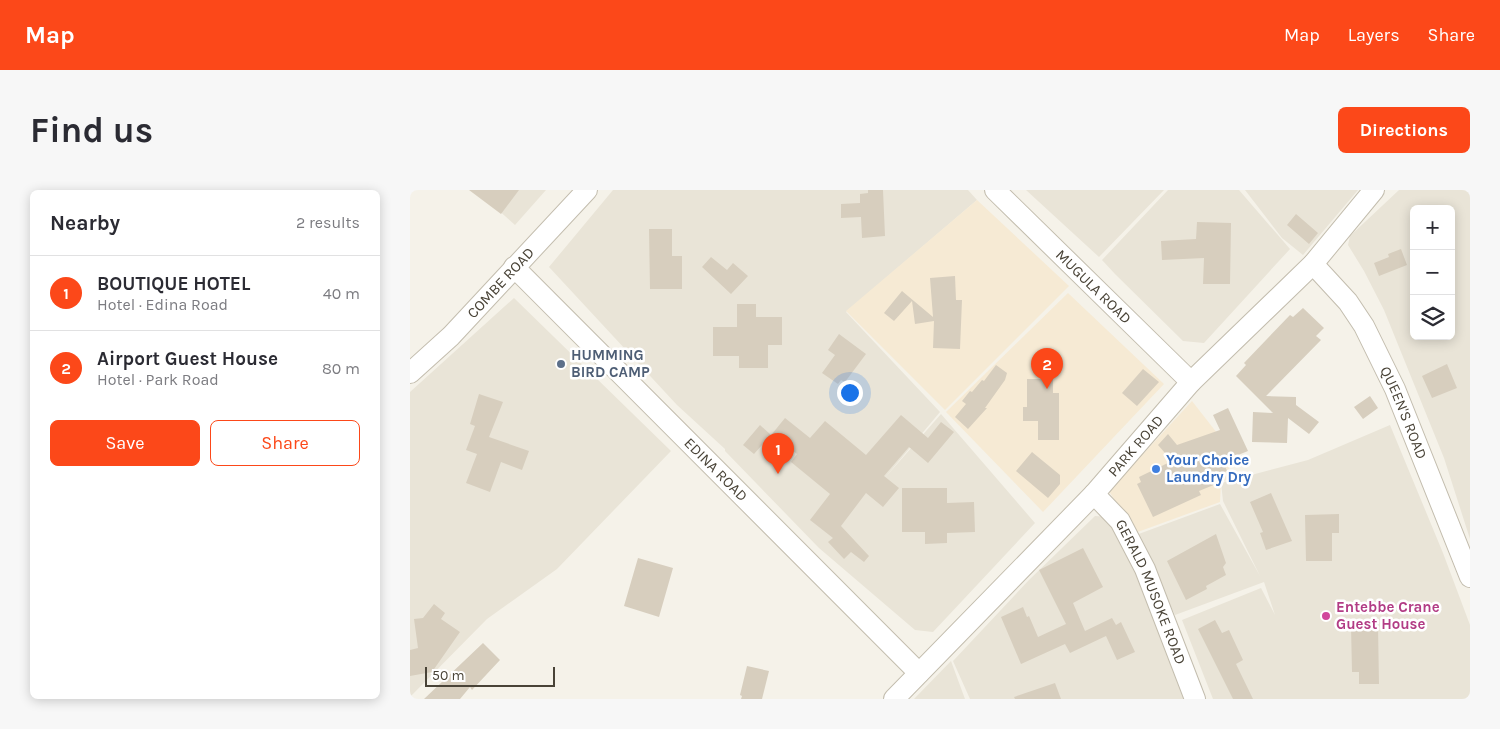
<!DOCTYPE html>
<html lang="en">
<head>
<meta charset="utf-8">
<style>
	body { margin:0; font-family:Karla,sans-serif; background:#f7f7f7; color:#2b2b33 }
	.controls { position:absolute; right:15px; top:15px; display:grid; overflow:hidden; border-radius:8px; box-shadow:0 2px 12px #0003 }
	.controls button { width:45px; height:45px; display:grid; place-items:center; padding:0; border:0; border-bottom:1px solid #e1e1e2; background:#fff; color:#2b2b33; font:25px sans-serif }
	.scale { position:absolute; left:15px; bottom:12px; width:130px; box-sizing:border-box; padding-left:5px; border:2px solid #494337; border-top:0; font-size:14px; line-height:18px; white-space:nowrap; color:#494337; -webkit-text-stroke:4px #fff; paint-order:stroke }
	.you { position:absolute; left:439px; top:202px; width:18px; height:18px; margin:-12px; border:4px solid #fff; border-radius:50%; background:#1a73e8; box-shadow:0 0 0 8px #1a73e833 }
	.badge { display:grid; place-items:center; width:32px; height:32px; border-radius:50%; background:#fc4819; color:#fff; font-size:16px; font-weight:700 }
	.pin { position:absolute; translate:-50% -41px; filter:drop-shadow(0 1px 2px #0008) }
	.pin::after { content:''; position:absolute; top:26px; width:18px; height:15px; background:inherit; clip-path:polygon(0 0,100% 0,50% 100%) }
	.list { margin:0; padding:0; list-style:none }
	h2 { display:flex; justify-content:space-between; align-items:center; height:65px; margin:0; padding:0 20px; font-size:21px }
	h2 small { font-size:16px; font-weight:400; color:#7c7c81 }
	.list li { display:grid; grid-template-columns:32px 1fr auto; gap:15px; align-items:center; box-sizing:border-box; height:75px; padding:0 20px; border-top:1px solid #e1e1e2 }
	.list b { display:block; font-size:19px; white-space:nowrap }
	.list p { margin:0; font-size:16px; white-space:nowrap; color:#7c7c81 }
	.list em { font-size:16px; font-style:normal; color:#7c7c81 }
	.actions { display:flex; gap:10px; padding:15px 20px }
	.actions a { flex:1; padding:11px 0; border:1px solid #fc4819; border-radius:8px; text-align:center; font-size:18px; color:#fc4819 }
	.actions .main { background:#fc4819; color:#fff }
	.icon { flex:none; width:28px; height:28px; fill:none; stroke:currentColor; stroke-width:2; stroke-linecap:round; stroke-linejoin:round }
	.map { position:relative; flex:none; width:1060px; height:509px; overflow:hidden; border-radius:8px }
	header { display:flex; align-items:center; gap:30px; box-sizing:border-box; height:70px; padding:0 25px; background:#fc4819; color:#fff }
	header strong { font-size:24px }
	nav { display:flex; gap:28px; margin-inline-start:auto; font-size:18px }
	.intro { display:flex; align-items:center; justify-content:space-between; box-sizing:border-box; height:120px; padding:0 30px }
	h1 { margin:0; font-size:35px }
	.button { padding:12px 22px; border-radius:8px; background:#fc4819; color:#fff; font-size:18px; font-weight:700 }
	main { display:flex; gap:30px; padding:0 30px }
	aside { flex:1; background:#fff; border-radius:8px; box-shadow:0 2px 12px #0003 }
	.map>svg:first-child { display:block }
	.residential { fill:#e9e4d7; fill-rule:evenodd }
	.commercial { fill:#f6ead4 }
	.building { fill:#d7cebe }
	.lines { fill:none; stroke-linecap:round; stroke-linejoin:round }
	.street-casing { stroke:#c3bdae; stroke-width:22 }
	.street { stroke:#fff; stroke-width:20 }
	.service-dot { fill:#5c6f8a; stroke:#fff; stroke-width:2 }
	.shop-dot { fill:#3f7fe0; stroke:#fff; stroke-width:2 }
	.hotel-dot { fill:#d1479c; stroke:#fff; stroke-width:2 }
	.labels { text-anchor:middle; stroke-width:5; stroke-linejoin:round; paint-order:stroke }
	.street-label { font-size:15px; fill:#494337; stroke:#fff }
	.service-label { font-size:15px; font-weight:bold; fill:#4e5e75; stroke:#fff; text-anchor:start }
	.shop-label { font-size:15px; font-weight:bold; fill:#366cbe; stroke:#fff; text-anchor:start }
	.hotel-label { font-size:15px; font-weight:bold; fill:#b23c85; stroke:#fff; text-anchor:start }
</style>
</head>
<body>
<header>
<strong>Map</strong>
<nav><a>Map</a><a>Layers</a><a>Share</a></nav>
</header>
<div class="intro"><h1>Find us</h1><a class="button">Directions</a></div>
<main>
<aside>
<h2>Nearby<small>2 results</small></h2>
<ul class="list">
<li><span class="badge">1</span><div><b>BOUTIQUE HOTEL</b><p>Hotel · Edina Road</p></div><em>40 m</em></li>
<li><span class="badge">2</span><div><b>Airport Guest House</b><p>Hotel · Park Road</p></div><em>80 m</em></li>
</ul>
<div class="actions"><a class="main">Save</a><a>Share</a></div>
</aside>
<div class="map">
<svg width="1060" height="509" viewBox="0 0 1060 509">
	<rect width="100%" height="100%" fill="#f5f2e9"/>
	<path class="residential" d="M66,0h70l-31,35z
		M203,0h355l9,10 -131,112 94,100 -57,68 58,-66 94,109 -102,109 -18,-2 -96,-82 -94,-97v-2l-48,-44 -128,-138z
		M616,0h138l-65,67z
		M758,0h71l51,59 -86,94 -21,-2 -68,-67 -13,-14z
		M835,0h113l-55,65 -21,-17z
		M989,0h71v349l-26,-81 -43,-106 -17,-42 -20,-39 -16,-26 2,-9zM1004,19h37v127h-37z
		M104,108l157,153 -114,118 -70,50 -77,78v-305z
		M980,235l53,128 27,72v74h-257l-31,-79 79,-32 14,27 -11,-33 -89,33 -39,-80 84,-31 40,72 -37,-75 -2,-18 87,-23z
		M685,326l14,1 25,48 50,134h-214l-17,-38 76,-81z
		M541,471l14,38h-51z"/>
	<path class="commercial" d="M567,10l92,86 -124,124 -99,-99z
		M658,103l96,91 -121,128 -97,-100z
		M782,211l25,32 15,44 -11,5 -1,20 -85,31 -26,-42z"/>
	<path class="building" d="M59,0h50l-18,24z
		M458,0h15l2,46 -23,2 -1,-21 -20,1v-14l19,-1v-9l8,-1z
		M886,24l22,19 -9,11 -22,-19z
		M787,32l34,1 -1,61h-27l1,-26 -42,2 -1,-19 35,-2z
		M239,39h23v27h10v33h-32z
		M991,59l6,16 -28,11 -5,-13 15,-6 -1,-3z
		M301,67l16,13 6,-7 15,13 -17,18 -29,-27z
		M545,86l1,24h6l-2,49 -27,-1 1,-27 -19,3 -3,-23 -18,20 -10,-8 18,-22 31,26 -3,-39z
		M327,114h19v13h26v28h-14v23h-29v-12h-26v-29h24z
		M893,118l21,20 -8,8 5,4 -55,56 30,1v8l23,17 -10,12 -21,-16 -1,25 -35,-1 1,-30 20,1 -37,-37 10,-11 -2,-2 46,-48 3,2z
		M429,144l27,20 -21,28 -4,-2 -3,4 -16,-11 13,-18 -7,-5z
		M1037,174l10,24 -25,10 -10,-22z
		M586,175l11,8 -2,7 -20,28h2l-19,21 -13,-12 11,-13 -4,-3 8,-10 2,1 10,-12 2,1z
		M733,179l16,13 -22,24 -15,-13z
		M617,189h26v14h6v47h-21v-19h-15v-14h4z
		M69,204l24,8 -14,35 40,14 -7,19 -21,-8 -11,30 -24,-9 11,-29 -11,-4 9,-24 -5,-2z
		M960,206l8,12 -15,11 -9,-12z
		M818,218l20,43 -25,10 4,10 -14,5 3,8 -17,7 2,4 -48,22 -16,-33 4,-2 -2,-5 33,-16 -14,-16 10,-11 9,11 43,-15 -7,-15z
		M491,225l27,23 13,-16 13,10 -26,31 -19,-16 -25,29 15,12 -16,19 -17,-14 -25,33 28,30 -5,6 -13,-10 -7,7 -16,-17 5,-4 -23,-18 20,-26 -39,-32 6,-8 -25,-20 13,-16 25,20 15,-17 41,34z
		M350,235l11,10 -17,19 -11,-9z
		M622,262l28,23v9l-12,14 -32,-27z
		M492,298h45v15l27,-1 1,30 -28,1v10l-22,1v-12h-23z
		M861,303l21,48 -26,9 -6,-17 3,-1 -13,-30z
		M929,324v19h-7v28h-26l-1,-46z
		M806,344l10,29 -3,4 3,8 -20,11 1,3 -21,11 -19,-39z
		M673,358l20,39 -30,16 12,28 27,-13 4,7 5,-3 14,30 -18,8 -11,-24 -36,17 -5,-9 -44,20 -20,-47 22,-10 4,10 2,-1 9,21 28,-13 -27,-54z
		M228,368l35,10 -14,49 -35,-11z
		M24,414l11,9 -4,6 19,13 -28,40 -22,4v-26l8,-2 -4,-29 9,-1z
		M805,430l7,13 7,-3 14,30 -7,4 17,35h-20l-35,-70z
		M941,436h27l1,58h-20v-12h-7z
		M73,453l17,17 -28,30 -2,-3 -10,12h-36z
		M337,476l22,5 -7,28h-21l1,-3 -2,-1z
		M645,493l6,16h-46l-1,-2z"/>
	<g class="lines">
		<defs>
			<g id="street">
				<path id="s1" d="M585,0l196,192"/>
				<path id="s2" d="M903,74l35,38 16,24 31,63 75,188"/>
				<path id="s3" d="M104,77l405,406"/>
				<path id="s4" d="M0,183l41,-37 136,-146"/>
				<path id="s5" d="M684,304l26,27 25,48 50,130"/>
				<path id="s6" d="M484,509l200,-205 97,-112 122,-118 61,-74"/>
			</g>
		</defs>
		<use href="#street" class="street-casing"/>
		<use href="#street" class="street"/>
	</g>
	<circle class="service-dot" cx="151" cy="174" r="5"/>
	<circle class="shop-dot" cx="746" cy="279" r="5"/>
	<circle class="hotel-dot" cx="916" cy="426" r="5"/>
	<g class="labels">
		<g class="street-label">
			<text dy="5" stroke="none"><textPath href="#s4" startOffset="128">COMBE ROAD</textPath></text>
			<text dy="5" stroke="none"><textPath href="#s1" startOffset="138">MUGULA ROAD</textPath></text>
			<text dy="5" stroke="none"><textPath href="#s2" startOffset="176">QUEEN'S ROAD</textPath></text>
			<text dy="5" stroke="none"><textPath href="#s6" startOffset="350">PARK ROAD</textPath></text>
			<text dy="5" stroke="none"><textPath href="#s3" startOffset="286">EDINA ROAD</textPath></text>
			<text dy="5" stroke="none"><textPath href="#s5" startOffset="115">GERALD MUSOKE ROAD</textPath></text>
		</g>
		<g class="service-label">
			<text x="161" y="170">HUMMING<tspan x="161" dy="17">BIRD CAMP</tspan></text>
		</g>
		<g class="shop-label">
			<text x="756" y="275">Your Choice<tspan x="756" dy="17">Laundry Dry</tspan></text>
		</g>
		<g class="hotel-label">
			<text x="926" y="422">Entebbe Crane<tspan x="926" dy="17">Guest House</tspan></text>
		</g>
	</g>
</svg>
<div class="controls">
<button>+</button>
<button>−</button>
<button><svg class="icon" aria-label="layers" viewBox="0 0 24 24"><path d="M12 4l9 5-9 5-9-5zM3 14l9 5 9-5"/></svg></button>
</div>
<div class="scale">50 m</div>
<div class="you"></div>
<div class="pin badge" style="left:368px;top:284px">1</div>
<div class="pin badge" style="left:637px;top:199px">2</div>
</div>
</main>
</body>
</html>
